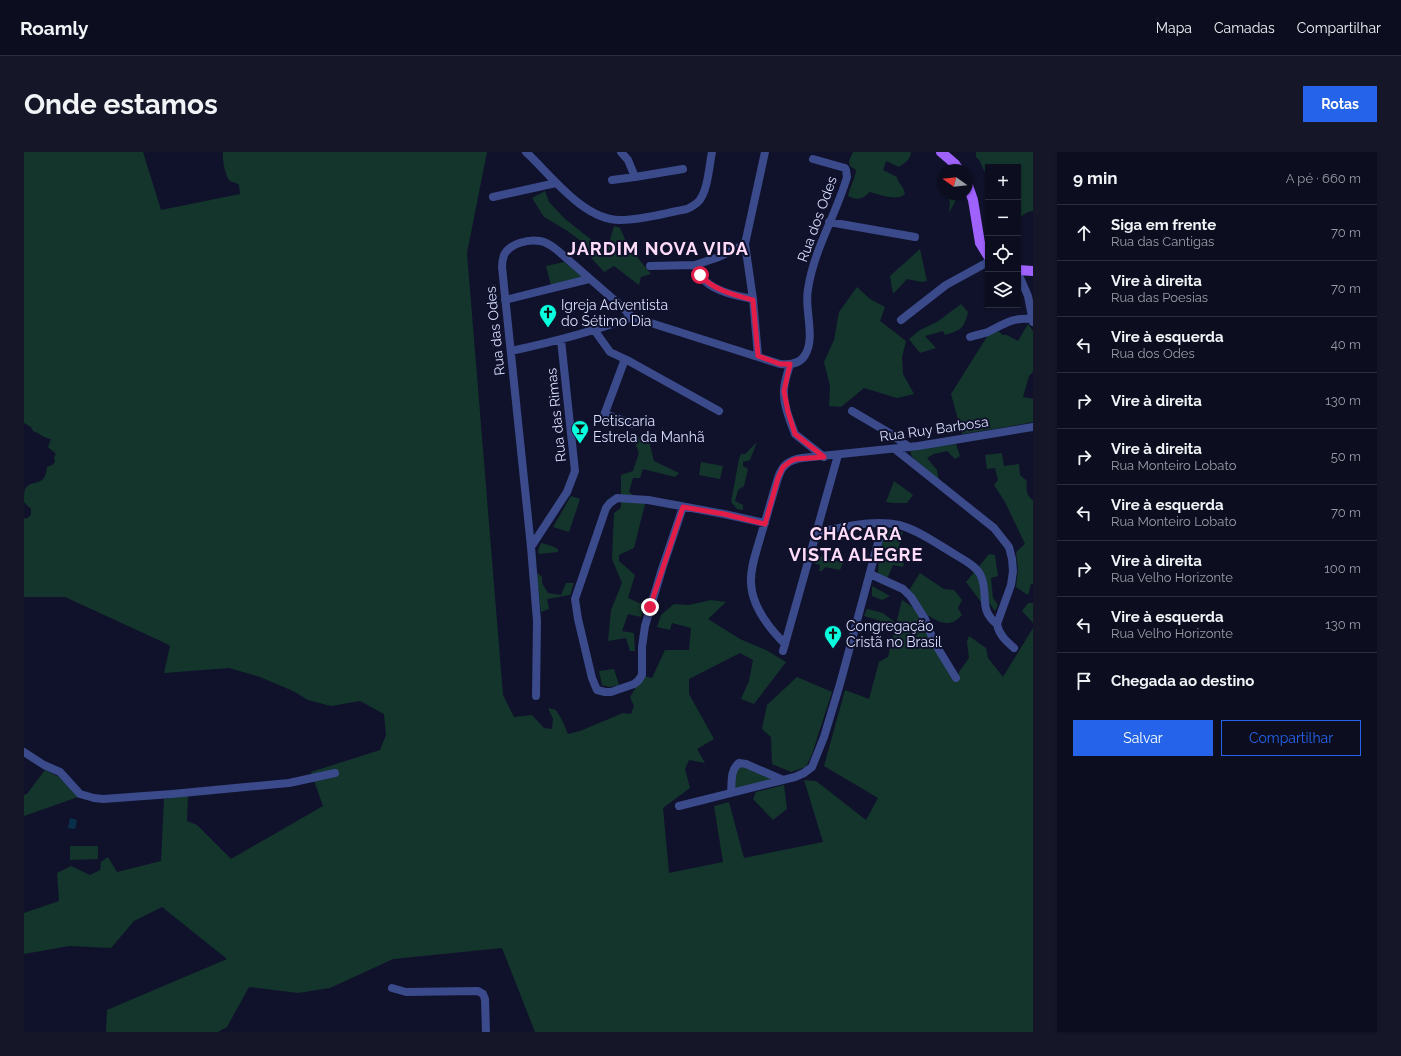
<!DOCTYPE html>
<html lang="pt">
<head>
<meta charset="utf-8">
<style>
	body { margin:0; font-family:Raleway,sans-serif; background:#151729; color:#f1f3f6 }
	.controls { position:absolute; right:12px; top:12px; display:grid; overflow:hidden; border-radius:0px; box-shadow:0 1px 3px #0004 }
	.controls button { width:36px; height:36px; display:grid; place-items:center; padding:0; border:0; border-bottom:1px solid #2c2e3e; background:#0c0e20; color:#f1f3f6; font:20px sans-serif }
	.compass { position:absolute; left:913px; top:12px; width:36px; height:36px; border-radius:50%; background:#0c0e20; box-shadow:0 1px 3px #0004; rotate:285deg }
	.stop { position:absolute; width:12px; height:12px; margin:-9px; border:3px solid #e11d48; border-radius:50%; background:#fff }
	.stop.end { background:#e11d48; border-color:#fff; box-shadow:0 1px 4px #0008 }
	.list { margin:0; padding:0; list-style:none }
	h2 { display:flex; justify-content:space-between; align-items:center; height:52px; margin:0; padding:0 16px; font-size:17px }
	h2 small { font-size:13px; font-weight:400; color:#9a9ca5 }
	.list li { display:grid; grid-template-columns:26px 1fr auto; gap:12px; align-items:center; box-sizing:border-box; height:56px; padding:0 16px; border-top:1px solid #2c2e3e }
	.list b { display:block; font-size:15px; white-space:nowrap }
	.list p { margin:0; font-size:13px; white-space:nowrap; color:#9a9ca5 }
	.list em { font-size:13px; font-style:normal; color:#9a9ca5 }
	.actions { display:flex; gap:8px; padding:12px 16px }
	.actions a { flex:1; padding:9px 0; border:1px solid #2563eb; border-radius:0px; text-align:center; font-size:14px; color:#2563eb }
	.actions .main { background:#2563eb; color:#fff }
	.icon { flex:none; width:22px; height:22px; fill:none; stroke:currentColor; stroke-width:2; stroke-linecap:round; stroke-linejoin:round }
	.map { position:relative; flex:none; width:1009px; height:880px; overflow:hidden; border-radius:0px }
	header { display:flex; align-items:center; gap:24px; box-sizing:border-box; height:56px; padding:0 20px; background:#0c0e20; border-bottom:1px solid #2c2e3e }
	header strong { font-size:19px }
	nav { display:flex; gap:22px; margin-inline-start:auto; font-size:14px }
	.intro { display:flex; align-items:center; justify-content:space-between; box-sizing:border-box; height:96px; padding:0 24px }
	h1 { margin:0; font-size:28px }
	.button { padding:10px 18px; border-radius:0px; background:#2563eb; color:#fff; font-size:14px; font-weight:700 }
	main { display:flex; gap:24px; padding:0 24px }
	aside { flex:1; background:#0c0e20; border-radius:0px; box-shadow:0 1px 3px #0004 }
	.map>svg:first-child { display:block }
	.green { fill:#13352c }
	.water { fill:#09304b }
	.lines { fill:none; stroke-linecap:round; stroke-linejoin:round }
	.minor { stroke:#3a4a8b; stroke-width:8 }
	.major { stroke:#9f61ff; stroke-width:10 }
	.route { stroke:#e11d48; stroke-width:5 }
	.labels { text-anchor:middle; stroke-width:4; stroke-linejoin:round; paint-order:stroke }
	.street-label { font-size:14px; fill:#dadeff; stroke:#10122b }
	.poi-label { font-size:14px; fill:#dadeff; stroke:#10122b; text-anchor:start }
	.district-label { font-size:18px; font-weight:bold; letter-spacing:1px; fill:#ffdcfa; stroke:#10122b }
</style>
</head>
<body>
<header>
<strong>Roamly</strong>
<nav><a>Mapa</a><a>Camadas</a><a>Compartilhar</a></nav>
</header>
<div class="intro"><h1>Onde estamos</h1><a class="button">Rotas</a></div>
<main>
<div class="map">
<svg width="1009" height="880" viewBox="0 0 1009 880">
	<rect width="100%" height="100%" fill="#10122b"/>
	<path class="green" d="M0,0h119l18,58 79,-16 -1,-9c-3,-3 -5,-2 -9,-4 -5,-4 -8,-24 -7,-29h264l-20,101 36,442 11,22 18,-2 12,13 8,1 1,-10 -5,-11 8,2 6,10 6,14 12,-3 43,-18 8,1 3,-8 -4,-9 13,-21 9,2 13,-28h24l2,-22 -19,-5 -2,7 -13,-3 4,-12 13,-11 15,1 22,-5 15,2 -18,17 32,20 26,11 20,12 -32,42 -13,-5 8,-18 4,-21 -13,-7 -51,26v15l25,45 -17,10 8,14 -16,-3 -4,9 5,19 -27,20 6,65 54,-11 -9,-56 15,-4 15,56 79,-16 -19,-62 12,1 50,39 12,-22 -54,-32 21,-76 24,9 10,-37 9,-5 14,-57c23,14 20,24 32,45 7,13 16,25 24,37l1,-10 10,-14 -2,-16 2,-6 17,12 2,10 15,19 30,-49v404h-498l-33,-84 -109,11 -63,29 -32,5 -49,-6 -22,40 -9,5h-112l1,-22 120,-51 -65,-52 -28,14 -23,27 -42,-2 -45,8v-41l35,-12 -2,-28 14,-7 19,9 10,-5 1,-8 7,-5 9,15 44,-11 3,-62 24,-3 -1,25 10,4 34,34 92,-53 -12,-34 69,-22 6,-15 -2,-21 -24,-13 -29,5 -23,-6 -15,-9 -33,-14 -31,-9 -65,5 6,-27 -5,-3 -100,-46h-41v-79l2,1 5,-4v-6l-7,-7c0,-4 0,-10 1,-13 7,-11 20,0 22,-22l5,-2 3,-3 -1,-5 2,-3 -8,-7 3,-8c-8,-1 -11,-6 -18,-8l-2,-4 -7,-4z
		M829,0h58c-1,8 -5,10 -12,15l-13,-6 -3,9 14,7c1,7 7,9 8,17 -10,8 -25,0 -36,-2 -5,8 -13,8 -21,4 2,-10 7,-16 8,-26l-6,-4 -1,-5z
		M952,0h57v59c-8,1 -15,6 -15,14v-58h-30v6l-4,-2 -4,-10 -4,-4z
		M521,39l4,11 15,16 30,24 11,2 5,-4 4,-14 6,2 8,18 23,28 -10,3 -2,8 -25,-19 -10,6 -17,-19 -6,-12 -15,-11 -22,-13 -12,-19z
		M923,42h12l-10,19 1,-10z
		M896,97l7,32 -6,1 -14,-3 -14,15 -3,-18z
		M540,110l19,15 -32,8 -5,-19z
		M833,135l13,12 15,8 -5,14 26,20 -4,16 1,17 11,20 -17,4 -33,-10 -23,19 -12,-1 1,-20 -6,-24 10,-22 5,-28z
		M937,152l7,8c-4,17 -7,18 -23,23l-2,-4 -18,5 11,12 -16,5 -11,-14 11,-9 17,-8z
		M1004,172l5,7v41l-4,4 -6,21 10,2v23l-26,5 -45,7 -11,-40 37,-59 8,-5 7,5h4l11,6z
		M624,285l6,24 25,12 -4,4 -32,-8 -3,9h-7l-4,14 16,12 -11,44 -15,7v6l16,14 -7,23 16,7 -3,12 -13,-3 -6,17 12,2 1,18h-5l-4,-13 -18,3 3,-31 11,-27 -10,-24 2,-46 7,-5v-33l12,-4 6,-18 -6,-15z
		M733,290l-7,18 -7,2v4l5,3 -4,17 -6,4 -3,11 8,4v5l-6,-1 -6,-7 8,-43 2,-5h4z
		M932,292l4,12 -5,3 -8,-8 -13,3 -7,4 10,12 2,11 -27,-24 -2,-7z
		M978,301l2,13 15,-2 1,11 7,6c-1,7 -1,15 6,19v84h-2l-3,11 -12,-8 2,-18 -2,-17 9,-8 -20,-42 -11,-17 4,-5 -3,-12 -8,1 -2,-14z
		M677,310l22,4 -3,13 -21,-4z
		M870,329l19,14 -6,8h-13l-8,-1z
		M547,344l9,3 -11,33 -16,-5z
		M866,377l13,3 -6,21 7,9 -1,5 -10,-2 -6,14 -9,-4c1,-15 1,-35 12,-46z
		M517,391l11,3 6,3v3l-19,2 -1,-3z
		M965,402l6,1 3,21 -7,2 2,20 5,7 -3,6 -5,-7 -9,-2 -15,-20z
		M795,404l24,7 -3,7 -15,-3 -3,4h-3l1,-6 -7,-2z
		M512,420l6,5v6l6,10 13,2 5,-12h8l-4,12 -23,4 2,10 -8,3z
		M896,421l24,16 10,1 8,10 -4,8 4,7c-2,2 -6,6 -9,7 -17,6 -36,-17 -47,-27z
		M848,434l18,10 -8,4 -10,-4z
		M1004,451h5v20l-11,-12z
		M843,457l16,4 12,9 -1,7 -7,-1 -3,-6 -20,-6z
		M590,517l5,16 -10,2 -7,-2 -3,-14z
		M773,525l35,15 -20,62 -6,13 -15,5 -19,-8 -1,-27 -9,-8 5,-24z
		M712,613l47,15 -52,13z
		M21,618l14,7 19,20 -54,19v-21l3,-1z
		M760,633l3,24 -14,11 -20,-21 3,-7z
		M46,694h28v13l-28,1z"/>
	<path class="water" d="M46,666l7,2 -2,9 -7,-1z"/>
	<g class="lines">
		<path class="minor" d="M502,0c25,23 58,69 95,68 22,0 44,-7 66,-11 4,-2 8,-4 11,-7 10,-10 11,-36 14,-50
			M597,0l7,8 7,17 48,-8
			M588,28l23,-3
			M469,45l63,-14
			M805,70l86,15
			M671,113c2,5 5,12 10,16 12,11 32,15 48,18
			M626,114l45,-1 24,-8 26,-13
			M994,121l10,23 5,26
			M481,148l84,-21
			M877,168l45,-35 42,-23
			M571,179l15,21 17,8 92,51
			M946,185c6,-2 12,-3 18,-5 16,-8 25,-15 44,-13
			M487,199c42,-9 81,-19 121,-34
			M734,204l-5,-57 -8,-55 20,-92
			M766,212c-2,8 -6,18 -6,26 -1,14 6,31 11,44l29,23
			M828,259l39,23 18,13
			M581,262l28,10
			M579,266l22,-59
			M871,297l99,79 15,19 3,12 1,12 -2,14 -14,39
			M659,355l-21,62 -17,57 -3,21v28l-4,6 -4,3 -23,8h-6l-8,-2 -5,-12 -14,-59 -3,-20 31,-91 4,-5 7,-5 31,2 76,14 41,9
			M793,380c26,-4 55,-13 82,-7 17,4 37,18 52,27 9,6 23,12 29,22 10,19 -3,35 17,50
			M507,395l36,-55 8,-21 -14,-131
			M846,422l33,15 8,8 14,22 9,23 22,36
			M973,472c2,11 9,17 17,24
			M761,492c-16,-16 -33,-37 -34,-61 -1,-16 6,-33 10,-48 6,-19 11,-38 17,-57 4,-13 11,-18 24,-20l116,-12 115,-19
			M759,499l55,-196
			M512,544l1,-75 -6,-74 -29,-280c0,-4 1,-9 2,-12 6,-12 25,-16 36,-14 7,1 12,5 17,9l63,55 12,12 148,47c9,1 20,0 25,-9 11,-17 -1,-46 3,-66 6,-40 28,-74 39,-112l-1,-7 -1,-2 -32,-9
			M0,600l20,13 16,7 20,22 14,4 9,1 69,-5 117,-11 46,-10
			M707,641c1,-11 -1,-23 8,-30l7,1 37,16
			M655,654l116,-29 9,-4 8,-6 12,-30 16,-53 43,-160
			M368,836l14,4 72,-1 5,3 2,5 1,33"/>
		<path class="major" d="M917,0l14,12 4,6
			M943,31l6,17 7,43 8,13
			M994,118l15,1"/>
	</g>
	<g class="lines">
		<path class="route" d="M626,455l33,-100 41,7 41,10 13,-46 5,-11 8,-6 5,-2 28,-2 -29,-23 -7,-22 -4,-21 6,-27h-10l-22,-8 -5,-56c-19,-5 -40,-10 -53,-25"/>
	</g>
	<defs>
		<symbol id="church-pin" viewBox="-11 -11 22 30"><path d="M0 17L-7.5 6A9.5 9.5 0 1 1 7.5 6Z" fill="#06ffde" stroke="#10122b"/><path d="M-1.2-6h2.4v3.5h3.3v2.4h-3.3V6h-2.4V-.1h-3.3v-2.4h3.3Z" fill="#111"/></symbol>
		<symbol id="bar-pin" viewBox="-11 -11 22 30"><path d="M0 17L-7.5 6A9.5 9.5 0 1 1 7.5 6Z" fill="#06ffde" stroke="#10122b"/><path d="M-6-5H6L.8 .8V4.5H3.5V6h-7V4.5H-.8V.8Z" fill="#111"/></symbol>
	</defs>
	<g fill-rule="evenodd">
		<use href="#church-pin" x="514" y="151" width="20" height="27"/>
		<use href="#bar-pin" x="546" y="267" width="20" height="27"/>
		<use href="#church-pin" x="799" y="472" width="20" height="27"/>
	</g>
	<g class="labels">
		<g class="street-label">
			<text transform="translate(793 67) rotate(-70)" y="5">Rua dos Odes</text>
			<text transform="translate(471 179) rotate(-96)" y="5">Rua das Odes</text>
			<text transform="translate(532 263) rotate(-96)" y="5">Rua das Rimas</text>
			<text transform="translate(910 277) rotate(-8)" y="5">Rua Ruy Barbosa</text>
		</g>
		<g class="poi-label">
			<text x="537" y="158">Igreja Adventista<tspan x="537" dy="16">do Sétimo Dia</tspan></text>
			<text x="569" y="274">Petiscaria<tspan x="569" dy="16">Estrela da Manhã</tspan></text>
			<text x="822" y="479">Congregação<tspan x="822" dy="16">Cristã no Brasil</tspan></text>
		</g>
		<g class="district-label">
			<text x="634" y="103">JARDIM NOVA VIDA</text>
			<text x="832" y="388">CHÁCARA<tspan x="832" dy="21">VISTA ALEGRE</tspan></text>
		</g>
	</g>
</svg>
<div class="controls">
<button>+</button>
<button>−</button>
<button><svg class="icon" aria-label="locate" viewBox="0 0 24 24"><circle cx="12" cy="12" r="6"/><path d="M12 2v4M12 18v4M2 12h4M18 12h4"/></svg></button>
<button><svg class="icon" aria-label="layers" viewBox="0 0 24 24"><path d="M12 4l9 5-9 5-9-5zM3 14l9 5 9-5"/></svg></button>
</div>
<svg class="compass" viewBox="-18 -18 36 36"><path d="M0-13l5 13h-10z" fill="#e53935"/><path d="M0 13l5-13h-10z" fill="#9a9ca5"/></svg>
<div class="stop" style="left:676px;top:123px"></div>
<div class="stop end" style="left:626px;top:455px"></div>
</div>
<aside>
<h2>9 min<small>A pé · 660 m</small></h2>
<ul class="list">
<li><svg class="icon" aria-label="ahead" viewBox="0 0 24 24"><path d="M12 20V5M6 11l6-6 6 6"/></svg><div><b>Siga em frente</b><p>Rua das Cantigas</p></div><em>70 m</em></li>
<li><svg class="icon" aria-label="right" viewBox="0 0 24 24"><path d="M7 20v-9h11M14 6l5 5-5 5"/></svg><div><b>Vire à direita</b><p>Rua das Poesias</p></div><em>70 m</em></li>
<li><svg class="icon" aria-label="left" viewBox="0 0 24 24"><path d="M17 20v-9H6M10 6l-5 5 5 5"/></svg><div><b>Vire à esquerda</b><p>Rua dos Odes</p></div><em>40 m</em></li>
<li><svg class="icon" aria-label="right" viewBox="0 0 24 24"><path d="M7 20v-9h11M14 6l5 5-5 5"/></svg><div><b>Vire à direita</b></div><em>130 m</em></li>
<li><svg class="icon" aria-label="right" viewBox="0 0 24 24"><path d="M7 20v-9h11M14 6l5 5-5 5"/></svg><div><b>Vire à direita</b><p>Rua Monteiro Lobato</p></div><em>50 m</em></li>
<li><svg class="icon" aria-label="left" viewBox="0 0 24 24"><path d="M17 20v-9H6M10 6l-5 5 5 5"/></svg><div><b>Vire à esquerda</b><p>Rua Monteiro Lobato</p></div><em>70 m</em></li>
<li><svg class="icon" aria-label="right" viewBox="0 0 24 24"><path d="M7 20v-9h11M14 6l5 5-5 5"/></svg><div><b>Vire à direita</b><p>Rua Velho Horizonte</p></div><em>100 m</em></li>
<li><svg class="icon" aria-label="left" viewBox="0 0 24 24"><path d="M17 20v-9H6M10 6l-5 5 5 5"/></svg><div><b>Vire à esquerda</b><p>Rua Velho Horizonte</p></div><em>130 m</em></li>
<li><svg class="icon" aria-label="arrive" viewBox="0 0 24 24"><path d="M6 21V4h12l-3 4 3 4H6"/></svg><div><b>Chegada ao destino</b></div></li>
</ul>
<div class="actions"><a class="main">Salvar</a><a>Compartilhar</a></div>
</aside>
</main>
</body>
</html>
